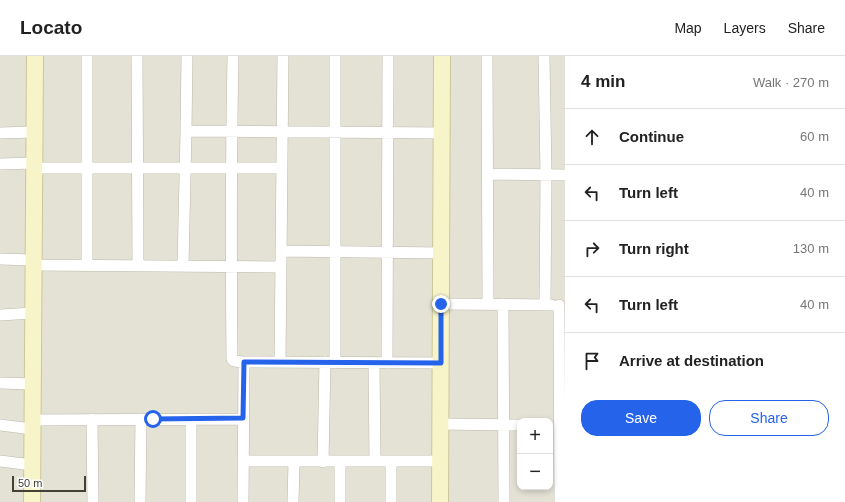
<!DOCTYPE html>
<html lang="en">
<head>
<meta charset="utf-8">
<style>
	body { margin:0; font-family:Helvetica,sans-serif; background:#f2f2f2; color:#222 }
	.controls { position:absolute; right:12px; bottom:12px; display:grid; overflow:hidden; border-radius:8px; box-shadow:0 2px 6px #0003 }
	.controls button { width:36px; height:36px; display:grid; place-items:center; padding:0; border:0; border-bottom:1px solid #e0e0e0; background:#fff; color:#222; font:20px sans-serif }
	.scale { position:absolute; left:12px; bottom:10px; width:74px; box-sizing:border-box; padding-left:4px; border:2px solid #434036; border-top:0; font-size:11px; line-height:14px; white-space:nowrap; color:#434036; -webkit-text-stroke:3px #fff; paint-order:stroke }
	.stop { position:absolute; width:12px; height:12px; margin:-9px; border:3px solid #2563eb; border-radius:50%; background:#fff }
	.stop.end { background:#2563eb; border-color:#fff; box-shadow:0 1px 4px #0008 }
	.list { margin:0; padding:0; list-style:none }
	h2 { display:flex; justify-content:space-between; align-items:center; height:52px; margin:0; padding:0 16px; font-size:17px }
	h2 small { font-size:13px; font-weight:400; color:#767676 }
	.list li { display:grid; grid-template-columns:26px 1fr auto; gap:12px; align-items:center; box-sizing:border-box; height:56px; padding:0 16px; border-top:1px solid #e0e0e0 }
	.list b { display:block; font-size:15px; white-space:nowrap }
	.list em { font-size:13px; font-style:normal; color:#767676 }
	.actions { display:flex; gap:8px; padding:12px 16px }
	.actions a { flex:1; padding:9px 0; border:1px solid #2563eb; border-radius:16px; text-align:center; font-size:14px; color:#2563eb }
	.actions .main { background:#2563eb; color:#fff }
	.icon { flex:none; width:22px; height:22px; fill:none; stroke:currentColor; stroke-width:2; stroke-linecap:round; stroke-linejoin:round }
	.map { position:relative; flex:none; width:565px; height:446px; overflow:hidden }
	header { display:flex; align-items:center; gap:24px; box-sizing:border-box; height:56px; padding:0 20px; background:#fff; border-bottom:1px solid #e0e0e0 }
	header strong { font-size:19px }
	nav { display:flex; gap:22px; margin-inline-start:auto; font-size:14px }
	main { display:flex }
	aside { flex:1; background:#fff }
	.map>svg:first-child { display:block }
	.residential { fill:#e4e2d5; fill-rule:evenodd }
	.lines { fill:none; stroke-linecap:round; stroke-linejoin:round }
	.street-casing { stroke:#bbb8aa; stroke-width:12 }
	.secondary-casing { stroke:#ccc69a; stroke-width:18 }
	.street { stroke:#fff; stroke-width:11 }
	.secondary { stroke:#f8f4c9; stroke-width:16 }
	.route { stroke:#2563eb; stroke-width:5 }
</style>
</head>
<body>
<header>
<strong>Locato</strong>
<nav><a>Map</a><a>Layers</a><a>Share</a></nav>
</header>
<main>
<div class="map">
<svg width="565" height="446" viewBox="0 0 565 446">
	<rect width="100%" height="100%" fill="#f1efe6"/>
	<path class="residential" d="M0,0h565v446h-565zM520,365h30v66h-30z"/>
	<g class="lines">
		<defs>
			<path id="street" d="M137,0l1,209
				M233,0c-2,101 -2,202 -1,303l2,2 10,1 197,1
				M487,0l1,248
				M544,0l2,119 -1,130
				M186,75l256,2
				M0,77l34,-1
				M0,108l34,-1
				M34,112h248
				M488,118l77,1
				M281,195l160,2
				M0,203l33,1
				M33,209l248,2
				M87,209v-209
				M183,210l3,-135 1,-75
				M441,248l111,1
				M503,248l1,198
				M559,249l1,197
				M0,259l33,-2
				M280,306l3,-306
				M335,306v-306
				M374,307l1,98
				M387,307l1,-307
				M0,327l32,1
				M92,363l1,83
				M32,364l211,-1
				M440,368l80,1
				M0,369l32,4
				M0,405l32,4
				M243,405h197
				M391,405v41
				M323,406l2,-100
				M140,446l1,-83
				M191,446v-83
				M243,446l1,-140
				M293,446l1,-40
				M340,446v-41"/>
			<path id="secondary" d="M32,446l3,-446
				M440,446l2,-446"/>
		</defs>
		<use href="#street" class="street-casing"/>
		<use href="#secondary" class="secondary-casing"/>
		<use href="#street" class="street"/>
		<use href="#secondary" class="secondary"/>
	</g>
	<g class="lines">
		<path class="route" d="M153,363l90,-1 1,-56 197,1v-59"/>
	</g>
</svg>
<div class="controls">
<button>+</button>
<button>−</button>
</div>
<div class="scale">50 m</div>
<div class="stop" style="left:153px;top:363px"></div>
<div class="stop end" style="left:441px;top:248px"></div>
</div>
<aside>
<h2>4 min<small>Walk · 270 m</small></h2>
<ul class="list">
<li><svg class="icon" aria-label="ahead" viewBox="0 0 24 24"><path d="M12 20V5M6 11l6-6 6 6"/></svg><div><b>Continue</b></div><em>60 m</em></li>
<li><svg class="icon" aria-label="left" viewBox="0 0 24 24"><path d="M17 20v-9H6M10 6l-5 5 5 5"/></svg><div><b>Turn left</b></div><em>40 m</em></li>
<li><svg class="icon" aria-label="right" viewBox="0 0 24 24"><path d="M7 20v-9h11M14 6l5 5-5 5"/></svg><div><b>Turn right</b></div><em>130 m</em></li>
<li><svg class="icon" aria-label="left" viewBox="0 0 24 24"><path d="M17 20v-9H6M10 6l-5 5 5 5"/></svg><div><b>Turn left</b></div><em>40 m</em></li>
<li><svg class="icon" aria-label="arrive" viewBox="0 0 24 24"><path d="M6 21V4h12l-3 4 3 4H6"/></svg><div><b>Arrive at destination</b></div></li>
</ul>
<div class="actions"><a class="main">Save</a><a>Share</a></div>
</aside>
</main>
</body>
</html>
